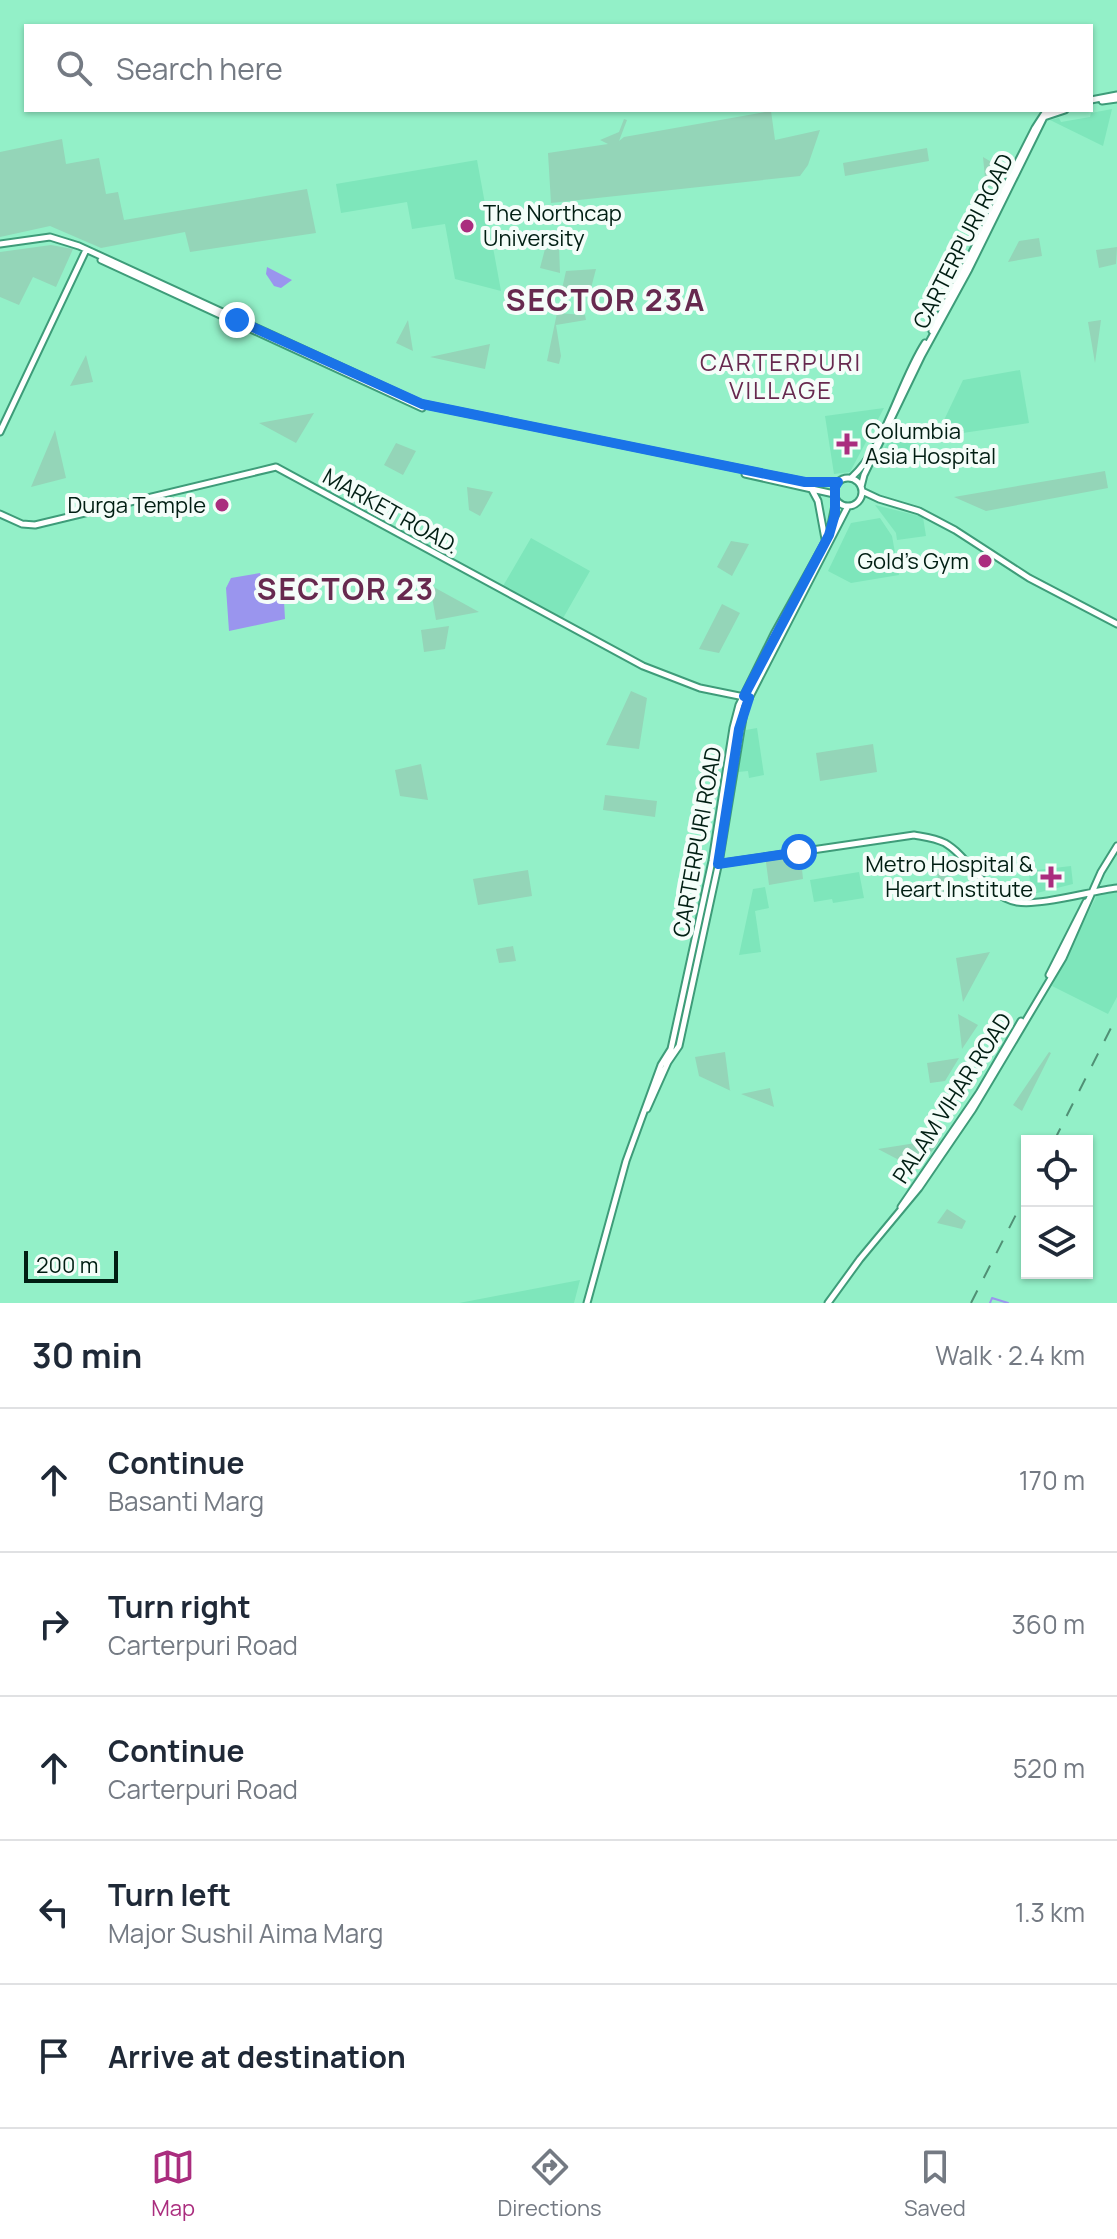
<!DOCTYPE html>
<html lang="en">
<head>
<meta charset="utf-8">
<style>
	body { margin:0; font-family:Manrope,sans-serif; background:#f6f6f7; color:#1f2937 }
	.controls { position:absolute; right:24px; bottom:24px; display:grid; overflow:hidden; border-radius:0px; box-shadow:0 2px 6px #0004 }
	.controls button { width:72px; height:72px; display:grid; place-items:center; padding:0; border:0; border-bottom:2px solid #e0e1e3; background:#fff; color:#1f2937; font:40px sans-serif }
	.scale { position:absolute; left:24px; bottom:20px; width:94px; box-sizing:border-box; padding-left:8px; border:4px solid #011e13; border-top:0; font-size:22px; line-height:28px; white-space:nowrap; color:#011e13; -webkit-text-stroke:6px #f4fdf9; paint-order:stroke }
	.stop { position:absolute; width:24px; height:24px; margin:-18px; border:6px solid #1a73e8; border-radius:50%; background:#fff }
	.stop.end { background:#1a73e8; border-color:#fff; box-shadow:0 2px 8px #0008 }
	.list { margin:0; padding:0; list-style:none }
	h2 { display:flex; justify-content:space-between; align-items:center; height:104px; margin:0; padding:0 32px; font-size:34px }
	h2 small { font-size:26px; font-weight:400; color:#747a83 }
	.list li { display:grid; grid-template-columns:52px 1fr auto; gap:24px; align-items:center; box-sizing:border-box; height:144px; padding:0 32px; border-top:2px solid #e0e1e3 }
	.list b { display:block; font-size:30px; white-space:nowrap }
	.list p { margin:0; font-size:26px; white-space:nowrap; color:#747a83 }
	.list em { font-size:26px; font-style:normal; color:#747a83 }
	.icon { flex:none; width:44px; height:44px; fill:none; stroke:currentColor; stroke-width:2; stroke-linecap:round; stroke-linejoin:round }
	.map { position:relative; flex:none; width:1117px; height:1303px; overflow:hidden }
	.search { position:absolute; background:#fff; box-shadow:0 2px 6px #0004; left:24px; right:24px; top:24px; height:88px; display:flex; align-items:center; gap:20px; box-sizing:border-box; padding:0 28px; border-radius:0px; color:#747a83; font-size:30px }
	.sheet { height:824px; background:#fff }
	nav { display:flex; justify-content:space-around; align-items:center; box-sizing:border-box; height:112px; border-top:2px solid #e0e1e3; background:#fff; font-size:22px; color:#747a83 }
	nav a { display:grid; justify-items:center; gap:4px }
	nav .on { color:#aa2d7e }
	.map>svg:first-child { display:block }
	.built { fill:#7ee6bb }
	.green { fill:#94d5b8 }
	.water { fill:#9a95ee }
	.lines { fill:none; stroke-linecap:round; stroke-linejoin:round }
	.stream { stroke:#9a95ee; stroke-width:2 }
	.secondary-casing { stroke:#3e9c79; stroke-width:9 }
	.secondary { stroke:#fff; stroke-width:5 }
	.rail { stroke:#509075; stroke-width:2; stroke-dasharray:14 14; stroke-linecap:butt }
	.route { stroke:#1a73e8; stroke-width:10 }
	.poi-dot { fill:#aa2d7e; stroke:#f4fdf9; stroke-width:3 }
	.labels { text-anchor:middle; stroke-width:8; stroke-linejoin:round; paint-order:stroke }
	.poi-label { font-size:22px; fill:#011e13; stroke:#f4fdf9; text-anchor:end }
	.street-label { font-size:22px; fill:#011e13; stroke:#f4fdf9 }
	.neighbourhood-label { font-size:24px; letter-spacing:2px; fill:#67294f; stroke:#f4fdf9 }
	.district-label { font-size:30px; font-weight:bold; letter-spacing:2px; fill:#67294f; stroke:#f4fdf9 }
</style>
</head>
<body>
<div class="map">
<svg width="1117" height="1303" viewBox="0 0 1117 1303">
	<rect width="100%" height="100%" fill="#93f0c8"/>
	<path class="built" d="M1112,109l-9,37 -53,-26 9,-2 2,4 29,-5 1,-4z
		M477,160l24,131 -46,-12 -10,-55 -33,5 -5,-27 -66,11 -5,-29z
		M1020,370l9,53 -93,14 27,-57z
		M884,408l-34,64 -16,2 -9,-58z
		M893,433l33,15 -33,6 1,6 -18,3z
		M875,505l48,12 3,19 -29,4 -1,-7z
		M880,518l12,18 7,39 -48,8 -23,-12 23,-48z
		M531,538l59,33 -28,49 -59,-34z
		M757,728l7,47 -15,3 -1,-7 -10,1 8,-42z
		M1071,866l2,18 -40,10 -2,-5 -7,-1 3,-5h3l-1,-12z
		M859,872l5,26 -31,5 -1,-4 -18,3 -4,-22z
		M765,887l4,21 -14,3 6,41 -22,3 14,-66z
		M1117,892v105l-9,17 -56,-28 45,-91z
		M580,1280l-6,23h-115z"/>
	<path class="green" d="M771,111l4,29 45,-10 -12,35 -8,11 -249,27 -3,-50 60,-9 -8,-4 19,-8 5,-13 3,1 -8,21 5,-4z
		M62,139l4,25 33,-6 7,36 12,-2 6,28 183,-31 9,44 -126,19 -5,-20 -84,16 -51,-22 -50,11v-85z
		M927,148l2,13 -84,15 -2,-13z
		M983,157l22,13 -9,17 -10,1z
		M1039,238l3,18 -34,6 11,-21z
		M51,245l22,4 -17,38 -23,-10 -14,28 -19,-8v-45z
		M559,247l1,26 -20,-5 5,-19z
		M1117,247l-1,17 -17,4 -3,-18z
		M596,269l-6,23 -28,-3 4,-18z
		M557,313l28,2 1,5 -30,5 5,31 -2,8 -12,-3z
		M408,320l5,31 -17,-8z
		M1101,320l-6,43 -7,-41z
		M490,344l-5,25 -55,-12z
		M86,355l7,27 -23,4z
		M314,413l-18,30 -37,-20z
		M55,430l11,48 -35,9z
		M396,443l20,8 -13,24 -19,-10z
		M1105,471l3,17 -122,23 -32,-14z
		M467,487l26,5 -13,24 -11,-6z
		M731,541l18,3 -17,32 -15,-9z
		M430,585l49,27 -43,8z
		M722,604l18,9 -21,40 -20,-4z
		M449,626l-4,23 -21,3 -3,-22z
		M631,691l16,7 -8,51 -33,-4z
		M873,744l4,28 -57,9 -4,-28z
		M421,764l7,36 -28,-4 -5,-26z
		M605,795l52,6 -2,16 -52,-7z
		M800,850l3,29 -34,6 -4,-30z
		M936,868l16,12 8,11 -19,3z
		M528,870l4,26 -54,9 -5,-26z
		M513,946l3,15 -17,2 -3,-14z
		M990,952l-27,50 -7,-44z
		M958,1014l20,11 -16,24z
		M725,1052l5,39h1l-32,-15 -4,-19z
		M1049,1052l2,1 -29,58 -9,-6z
		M959,1058l-14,23 -15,2 -3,-20z
		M770,1088l4,19 -33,-13z
		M941,1139l-23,31 -40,-21z
		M947,1209l19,12 -4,8 -25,-6z"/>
	<path class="water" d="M267,267l25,13 -11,8 -7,-2 -8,-12z
		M260,573l3,10h20l2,36 -56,12 -3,-43 5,-10z"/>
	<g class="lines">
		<path class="stream" d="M990,1303l2,-5 16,5"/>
		<defs>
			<path id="secondary" d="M1091,100l26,-5
				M1102,101l15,-2
				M0,244l50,-7 29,9 343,158 383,78h33
				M101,260l321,148
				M932,331l103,-203 11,-17 5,-1
				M0,432l86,-182
				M745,474l89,20
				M834 492a14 14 0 1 1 28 0a14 14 0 1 1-28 0Z
				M851,478c35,-31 48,-95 74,-135
				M861,487l3,-12 58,-120 47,-86 75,-152 21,-7
				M811,488l7,13 7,38
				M862,491l17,8 40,12 36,19 74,48 88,46
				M0,514l22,10 13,1 241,-58 367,199 57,22 49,10
				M717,864l197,-29c11,2 21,3 31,8 26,15 40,53 72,59 24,4 74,-11 100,-14
				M1049,975l37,-73
				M647,1109l21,-47 11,-16 41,-189 25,-151 103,-200
				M901,1207l78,-114 42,-72
				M587,1303l39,-142 35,-96 10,-16 41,-188 21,-133 6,-23 35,-71 55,-99 7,-35
				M828,1303l32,-44 59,-71 54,-79 90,-151 38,-86 16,-26"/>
		</defs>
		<use href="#secondary" class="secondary-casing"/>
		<use href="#secondary" class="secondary"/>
		<path class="rail" d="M1054,1141l63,-125
			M971,1303l56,-110"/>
	</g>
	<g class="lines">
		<path class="route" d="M237,320l185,84 383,78h33l-3,5v27l-6,21 -85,161 5,2 -10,31 -21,135 81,-12"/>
	</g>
	<g class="poi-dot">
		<circle cx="467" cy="226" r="8"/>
		<path d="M843 432h8v8h8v8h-8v8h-8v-8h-8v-8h8z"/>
		<circle cx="222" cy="505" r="8"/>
		<circle cx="985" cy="561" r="8"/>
		<path d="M1047 865h8v8h8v8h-8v8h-8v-8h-8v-8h8z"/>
	</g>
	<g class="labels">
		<g class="poi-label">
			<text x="483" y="221" text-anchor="start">The Northcap<tspan x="483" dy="25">University</tspan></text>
			<text x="865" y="439" text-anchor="start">Columbia<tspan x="865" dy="25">Asia Hospital</tspan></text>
			<text x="206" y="513">Durga Temple</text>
			<text x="969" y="569">Gold's Gym</text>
			<text x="1033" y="872">Metro Hospital &amp;<tspan x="1033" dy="25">Heart Institute</tspan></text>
		</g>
		<g class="street-label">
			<text transform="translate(963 241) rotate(-63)" y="8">CARTERPURI ROAD</text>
			<text transform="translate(391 511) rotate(29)" y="8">MARKET ROAD.</text>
			<text transform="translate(697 842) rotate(-80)" y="8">CARTERPURI ROAD</text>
			<text transform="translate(952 1098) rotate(-57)" y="8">PALAM VIHAR ROAD</text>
		</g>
		<g class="neighbourhood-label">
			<text x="781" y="371">CARTERPURI<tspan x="781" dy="28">VILLAGE</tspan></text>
		</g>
		<g class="district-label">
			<text x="606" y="311">SECTOR 23A</text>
			<text x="346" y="600">SECTOR 23</text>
		</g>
	</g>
</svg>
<div class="controls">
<button><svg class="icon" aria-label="locate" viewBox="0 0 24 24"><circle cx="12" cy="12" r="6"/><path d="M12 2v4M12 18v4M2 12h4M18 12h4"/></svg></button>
<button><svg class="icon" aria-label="layers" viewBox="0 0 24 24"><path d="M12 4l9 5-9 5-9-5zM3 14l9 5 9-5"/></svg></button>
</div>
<div class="scale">200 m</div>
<div class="stop" style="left:799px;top:852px"></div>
<div class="stop end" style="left:237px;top:320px"></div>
<div class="search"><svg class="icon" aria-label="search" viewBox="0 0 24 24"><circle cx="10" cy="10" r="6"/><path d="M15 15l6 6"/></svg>Search here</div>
</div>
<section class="sheet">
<h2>30 min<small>Walk · 2.4 km</small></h2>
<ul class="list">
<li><svg class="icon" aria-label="ahead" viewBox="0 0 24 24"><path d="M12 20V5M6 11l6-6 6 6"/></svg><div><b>Continue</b><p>Basanti Marg</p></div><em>170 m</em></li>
<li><svg class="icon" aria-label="right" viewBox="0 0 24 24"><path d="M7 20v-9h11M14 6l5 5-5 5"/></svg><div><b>Turn right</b><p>Carterpuri Road</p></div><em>360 m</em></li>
<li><svg class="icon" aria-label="ahead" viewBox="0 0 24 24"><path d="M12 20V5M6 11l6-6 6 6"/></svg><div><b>Continue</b><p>Carterpuri Road</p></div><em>520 m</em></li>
<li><svg class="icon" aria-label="left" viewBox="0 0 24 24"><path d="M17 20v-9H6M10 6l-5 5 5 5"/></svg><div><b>Turn left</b><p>Major Sushil Aima Marg</p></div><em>1.3 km</em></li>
<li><svg class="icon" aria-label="arrive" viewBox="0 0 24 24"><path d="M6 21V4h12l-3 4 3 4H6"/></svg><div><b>Arrive at destination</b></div></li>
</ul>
</section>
<nav>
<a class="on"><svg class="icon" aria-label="map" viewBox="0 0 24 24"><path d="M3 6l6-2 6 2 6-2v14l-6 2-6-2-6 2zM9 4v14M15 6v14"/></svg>Map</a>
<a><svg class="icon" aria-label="directions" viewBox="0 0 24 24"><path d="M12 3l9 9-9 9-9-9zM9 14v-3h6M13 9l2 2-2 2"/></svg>Directions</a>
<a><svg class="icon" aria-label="saved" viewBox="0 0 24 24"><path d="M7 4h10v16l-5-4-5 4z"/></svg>Saved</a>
</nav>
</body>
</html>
